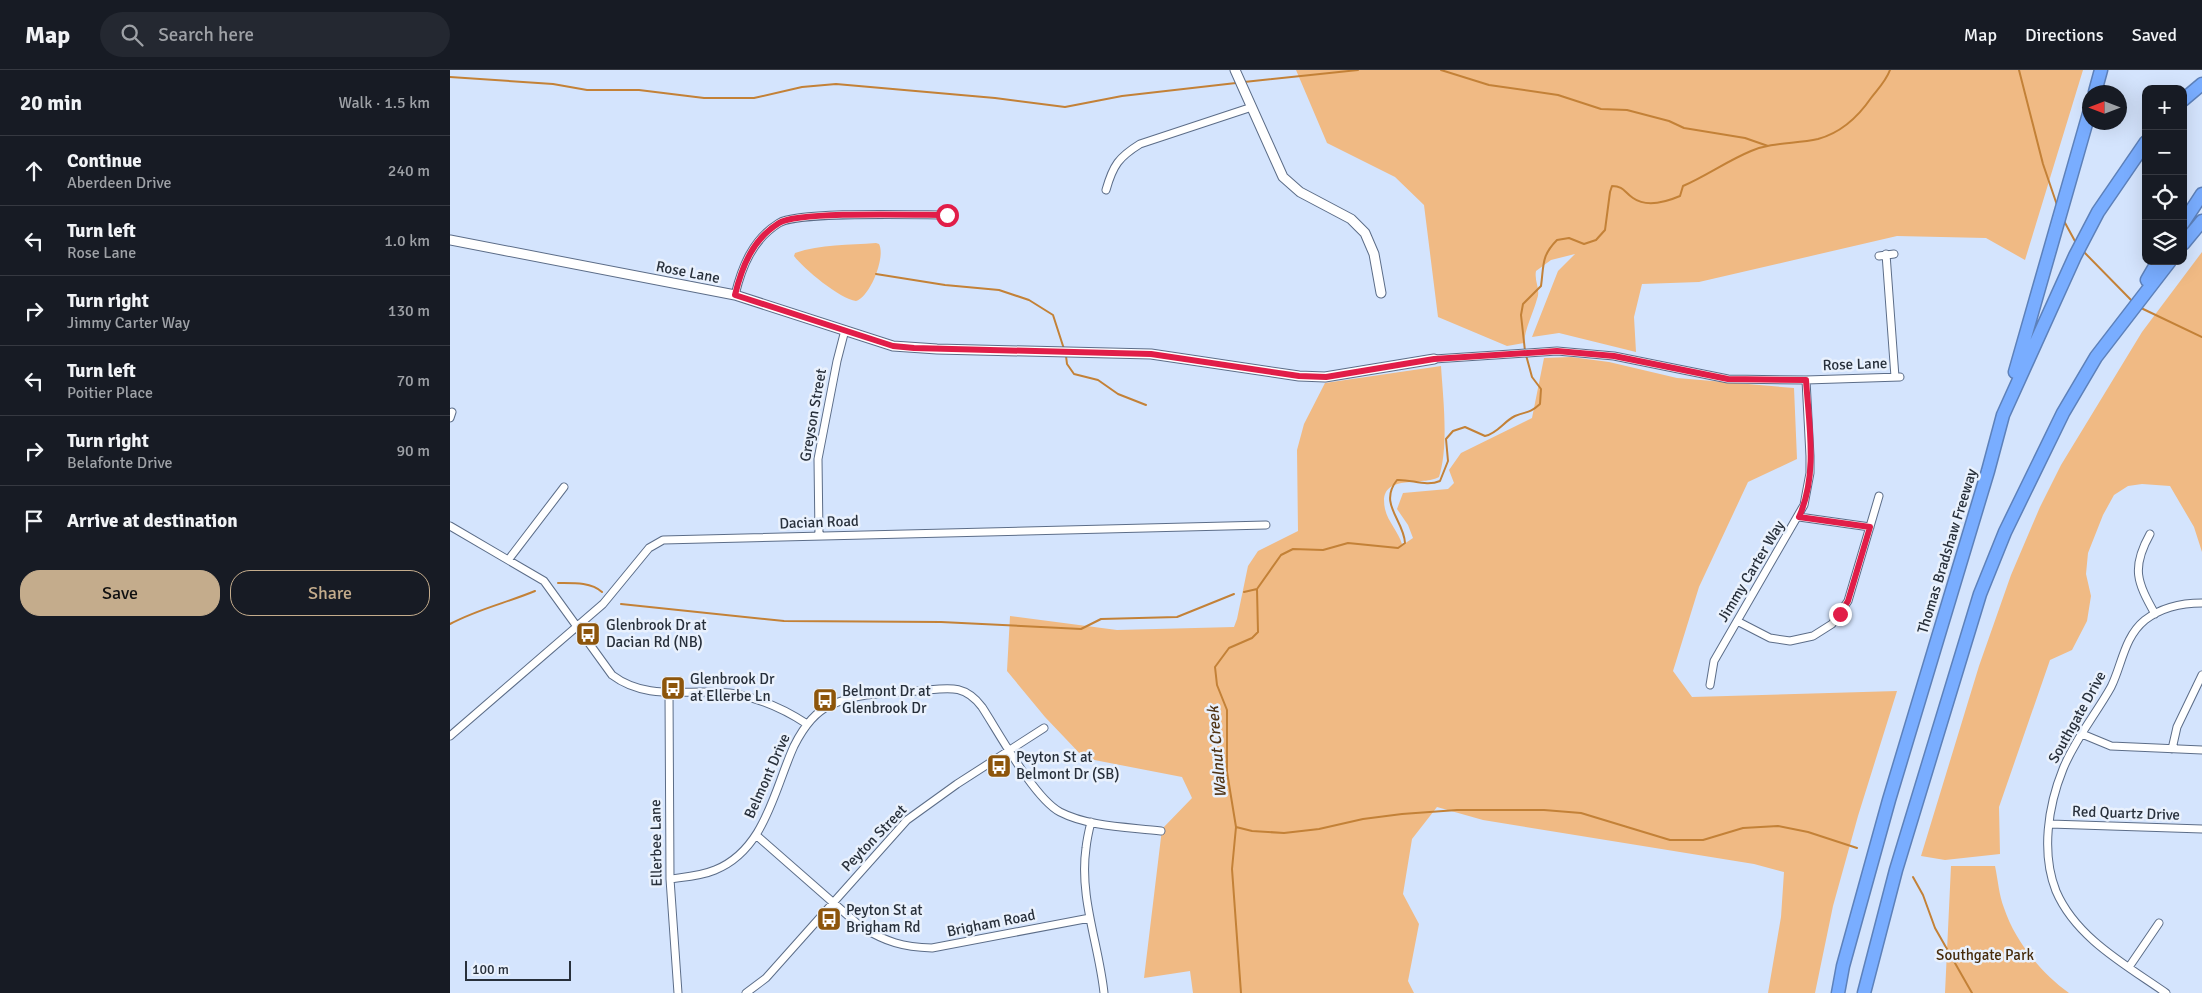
<!DOCTYPE html>
<html lang="en">
<head>
<meta charset="utf-8">
<style>
	body { margin:0; font-family:Signika,sans-serif; background:#242831; color:#f1f3f6 }
	.controls { position:absolute; right:15px; top:15px; display:grid; overflow:hidden; border-radius:10px; box-shadow:0 5px 20px #0002 }
	.controls button { width:45px; height:45px; display:grid; place-items:center; padding:0; border:0; border-bottom:1px solid #363941; background:#171b24; color:#f1f3f6; font:25px sans-serif }
	.compass { position:absolute; left:1632px; top:15px; width:45px; height:45px; border-radius:50%; background:#171b24; box-shadow:0 5px 20px #0002; rotate:270deg }
	.scale { position:absolute; left:15px; bottom:12px; width:106px; box-sizing:border-box; padding-left:5px; border:2px solid #28303b; border-top:0; font-size:14px; line-height:18px; white-space:nowrap; color:#28303b; -webkit-text-stroke:4px #e9f1fd; paint-order:stroke }
	.stop { position:absolute; width:15px; height:15px; margin:-11px; border:4px solid #e11d48; border-radius:50%; background:#fff }
	.stop.end { background:#e11d48; border-color:#fff; box-shadow:0 1px 5px #0008 }
	.list { margin:0; padding:0; list-style:none }
	h2 { display:flex; justify-content:space-between; align-items:center; height:65px; margin:0; padding:0 20px; font-size:21px }
	h2 small { font-size:16px; font-weight:400; color:#9ea1a6 }
	.list li { display:grid; grid-template-columns:32px 1fr auto; gap:15px; align-items:center; box-sizing:border-box; height:70px; padding:0 20px; border-top:1px solid #363941 }
	.list b { display:block; font-size:19px; white-space:nowrap }
	.list p { margin:0; font-size:16px; white-space:nowrap; color:#9ea1a6 }
	.list em { font-size:16px; font-style:normal; color:#9ea1a6 }
	.actions { display:flex; gap:10px; padding:15px 20px }
	.actions a { flex:1; padding:11px 0; border:1px solid #c4ac8c; border-radius:20px; text-align:center; font-size:18px; color:#c4ac8c }
	.actions .main { background:#c4ac8c; color:#111 }
	.icon { flex:none; width:28px; height:28px; fill:none; stroke:currentColor; stroke-width:2; stroke-linecap:round; stroke-linejoin:round }
	.map { position:relative; flex:none; width:1752px; height:923px; overflow:hidden }
	header { display:flex; align-items:center; gap:30px; box-sizing:border-box; height:70px; padding:0 25px; background:#171b24; border-bottom:1px solid #363941 }
	header strong { font-size:24px }
	nav { display:flex; gap:28px; margin-inline-start:auto; font-size:18px }
	.search { width:350px; height:45px; background:#242831; display:flex; align-items:center; gap:12px; box-sizing:border-box; padding:0 18px; border-radius:28px; color:#9ea1a6; font-size:19px }
	main { display:flex }
	aside { flex:1; background:#171b24 }
	.map>svg:first-child { display:block }
	.green { fill:#f0ba84 }
	.lines { fill:none; stroke-linecap:round; stroke-linejoin:round }
	.stream { stroke:#c38137; stroke-width:2 }
	.minor-casing { stroke:#5c6d88; stroke-width:9 }
	.tertiary-casing { stroke:#5c6d88; stroke-width:11 }
	.motorway-casing { stroke:#5d81ba; stroke-width:15 }
	.minor { stroke:#fff; stroke-width:7 }
	.tertiary { stroke:#fff; stroke-width:9 }
	.motorway { stroke:#79adff; stroke-width:12 }
	.route { stroke:#e11d48; stroke-width:6 }
	.labels { text-anchor:middle; stroke-width:5; stroke-linejoin:round; paint-order:stroke }
	.street-label { font-size:15px; fill:#28303b; stroke:#e9f1fd }
	.poi-label { font-size:15px; fill:#28303b; stroke:#e9f1fd; text-anchor:start }
	.park-label { font-size:15px; fill:#462b0b; stroke:#e9f1fd }
	.water-label { font-size:16px; font-style:italic; fill:#503415; stroke:#e9f1fd }
</style>
</head>
<body>
<header>
<strong>Map</strong>
<div class="search"><svg class="icon" aria-label="search" viewBox="0 0 24 24"><circle cx="10" cy="10" r="6"/><path d="M15 15l6 6"/></svg>Search here</div>
<nav><a>Map</a><a>Directions</a><a>Saved</a></nav>
</header>
<main>
<aside>
<h2>20 min<small>Walk · 1.5 km</small></h2>
<ul class="list">
<li><svg class="icon" aria-label="ahead" viewBox="0 0 24 24"><path d="M12 20V5M6 11l6-6 6 6"/></svg><div><b>Continue</b><p>Aberdeen Drive</p></div><em>240 m</em></li>
<li><svg class="icon" aria-label="left" viewBox="0 0 24 24"><path d="M17 20v-9H6M10 6l-5 5 5 5"/></svg><div><b>Turn left</b><p>Rose Lane</p></div><em>1.0 km</em></li>
<li><svg class="icon" aria-label="right" viewBox="0 0 24 24"><path d="M7 20v-9h11M14 6l5 5-5 5"/></svg><div><b>Turn right</b><p>Jimmy Carter Way</p></div><em>130 m</em></li>
<li><svg class="icon" aria-label="left" viewBox="0 0 24 24"><path d="M17 20v-9H6M10 6l-5 5 5 5"/></svg><div><b>Turn left</b><p>Poitier Place</p></div><em>70 m</em></li>
<li><svg class="icon" aria-label="right" viewBox="0 0 24 24"><path d="M7 20v-9h11M14 6l5 5-5 5"/></svg><div><b>Turn right</b><p>Belafonte Drive</p></div><em>90 m</em></li>
<li><svg class="icon" aria-label="arrive" viewBox="0 0 24 24"><path d="M6 21V4h12l-3 4 3 4H6"/></svg><div><b>Arrive at destination</b></div></li>
</ul>
<div class="actions"><a class="main">Save</a><a>Share</a></div>
</aside>
<div class="map">
<svg width="1752" height="923" viewBox="0 0 1752 923">
	<rect width="100%" height="100%" fill="#d4e4fd"/>
	<path class="green" d="M846,0h787l-58,190 -39,-22 -89,-2 -198,46 -57,2 -8,33 2,35 -77,-19 -27,4 26,-66 17,-17 -24,6 -15,11c-2,11 5,18 1,28 -4,15 -12,29 -13,44l-17,3 -69,-29 -14,-112 -29,-28 -68,-34z
		M426,173l3,1c7,13 -9,53 -23,57 -16,-2 -52,-32 -62,-45l1,-3c26,-9 54,-8 81,-10z
		M1752,182v300l-8,-25 -24,-41 -28,-2 -14,2 -14,9 -11,20 -15,38 -2,21 5,22 -4,25 -15,29 -22,10 -51,147 1,47 -55,6 -24,-4 58,-190 32,-91 29,-68 21,-42 81,-133z
		M1121,287l38,5 68,16 117,10 3,71 -49,23 -49,105 -26,84 19,26 205,-6 -39,125 -25,90 -18,87h-47l13,-76 3,-45 -30,-8 -271,-44 -46,-13 -25,32 -9,55 16,30 -11,57 6,12h-221l-3,-22 -46,7 18,-149 30,-31 -10,-21 -98,-19 -39,-41 -38,-46 3,-55 107,14 117,-3 3,-8 11,-53 10,-15 40,-20 -1,-81 7,-26 21,-41 116,-17c2,32 8,80 -2,111 -17,10 -62,-5 -54,32 3,13 13,22 17,35l-4,4 15,-10 -5,-13 -11,-16 6,-16 45,-4 6,-6 -5,-13 12,-17 71,-35 12,-60z
		M1501,796h44c3,14 4,29 9,42 11,33 37,65 65,85h-124z"/>
	<g class="lines">
		<path class="stream" d="M991,0l48,15 69,10 43,14 26,1 42,11 15,7 61,10 23,8
			M1569,0l24,94 14,41
			M0,7l103,7 34,6h52l65,8h50l48,-11 34,-3 159,14 70,9 57,-11 114,-13
			M794,12l114,-12
			M1614,151l12,22
			M1632,180l51,52
			M426,204l69,11 54,5 30,10 24,15 11,34
			M1691,238l61,29
			M1075,281l-4,-36 2,-11 18,-18c3,-21 0,-30 16,-46l12,-2 15,6 12,-4 9,-10 5,-38 2,-6c12,0 12,6 21,12 14,10 33,4 47,-2l3,-10c23,-10 44,-25 68,-35 21,-9 44,-7 67,-12 22,-6 40,-22 53,-41 7,-9 15,-17 19,-28
			M616,286l1,8 7,10 24,6 20,14 28,11
			M108,513c15,0 33,-1 44,9
			M794,522l13,-3
			M171,534l163,17 157,1 140,7 20,-10 76,-2 57,-23
			M0,554c28,-15 56,-21 85,-33
			M786,757l16,4 32,2 35,-4 44,-10 39,-5 55,-4h87l37,3 89,27h33l40,-12 35,-2 30,6 49,16
			M1463,807l10,18 12,33 37,65
			M791,923l-9,-124 4,-42 -9,-55v-62l-10,-25 -2,-18 14,-19 23,-10 6,-6 -1,-43 24,-34 12,-6 30,1 25,-7 50,5 7,-5c-1,-23 -27,-39 -8,-63 14,-1 29,7 43,1l8,-20 -2,-22 7,-8 12,-4 20,9c13,-3 18,-14 30,-20 12,-5 14,-2 25,-12l1,-15 -9,-12 -6,-22"/>
		<defs>
			<path id="minor" d="M656,120c7,-25 13,-33 34,-46l112,-37
				M1436,184l9,123
				M1429,186l15,-2
				M285,225c7,-29 18,-56 44,-72 19,-12 139,-8 168,-8
				M984,289l123,-8 57,5 114,23 78,1 94,-3
				M0,348l2,-6
				M1349,447l71,10
				M0,456l94,55 68,94c37,28 81,12 124,19 25,5 50,16 71,30
				M1700,464c-19,34 -13,48 5,80
				M369,465l-1,-76 19,-98 8,-31
				M59,489l55,-72
				M1287,551l33,17 20,3 23,-5 19,-12 16,-23 31,-105
				M1260,615l4,-24 90,-156 6,-32v-17l-4,-76
				M219,622l1,187 8,114
				M1632,664l29,12 91,4
				M0,666l153,-132 46,-56 14,-8 603,-15
				M1722,679l5,-22 25,-52
				M641,752c-2,8 -4,17 -5,26 -7,49 13,97 18,145
				M1600,754l152,5
				M306,765l105,92c26,15 41,20 71,21l158,-30
				M220,809c14,-2 31,-3 45,-9 50,-20 59,-80 79,-124 8,-16 20,-34 37,-41 26,-12 58,-12 86,-14 29,-2 46,-9 65,16 17,26 52,91 78,105 29,15 69,15 101,19
				M1679,897l30,-44
				M296,923l20,-15 141,-158 50,-36 87,-56
				M1716,923c-40,-28 -90,-55 -110,-102 -15,-38 -8,-85 7,-122 12,-30 33,-55 48,-82 11,-22 13,-50 34,-67 17,-13 36,-17 57,-17"/>
			<path id="tertiary" d="M785,0l48,107 17,15 51,27 14,14 9,21 7,39
				M0,170l285,55 158,51 44,3 214,5 148,22 26,1 109,-18"/>
			<path id="motorway" d="M1645,22l6,-22
				M1733,30l19,-16
				M1733,153l19,-29
				M1733,174l19,-23
				M1697,210l11,-19
				M1565,302l75,-262
				M1388,923l5,-27 46,-166 99,-329 15,-56 72,-159 23,-44 48,-70
				M1414,923l32,-123 84,-276 25,-62 58,-119 33,-56 74,-96"/>
		</defs>
		<use href="#minor" class="minor-casing"/>
		<use href="#tertiary" class="tertiary-casing"/>
		<use href="#motorway" class="motorway-casing"/>
		<use href="#minor" class="minor"/>
		<use href="#tertiary" class="tertiary"/>
		<use href="#motorway" class="motorway"/>
	</g>
	<g class="lines">
		<path class="route" d="M497,145c-29,0 -149,-4 -168,8 -26,16 -37,43 -44,72l158,51 21,2 237,6 148,22 27,1 108,-18 123,-8 57,5 114,23 78,1c3,45 12,95 -7,137l71,10 -22,74 -8,13"/>
	</g>
	<defs>
		<symbol id="bus-square" viewBox="-11 -11 22 22"><rect x="-9" y="-9" width="18" height="18" rx="4" fill="#8d550b" stroke="#e9f1fd"/><path d="M-5-6H5V4H4V6H2V4H-2V6H-4V4H-5ZM-3.5-4V0h7V-4ZM-3.5 1.2v1.5H-2V1.2ZM2 1.2v1.5H3.5V1.2Z" fill="#fff"/></symbol>
	</defs>
	<g fill-rule="evenodd">
		<use href="#bus-square" x="124" y="550" width="28" height="28"/>
		<use href="#bus-square" x="209" y="604" width="28" height="28"/>
		<use href="#bus-square" x="361" y="616" width="28" height="28"/>
		<use href="#bus-square" x="535" y="682" width="28" height="28"/>
		<use href="#bus-square" x="365" y="835" width="28" height="28"/>
	</g>
	<g class="labels">
		<g class="street-label">
			<text transform="translate(238 202) rotate(11)" y="5">Rose Lane</text>
			<text transform="translate(1405 294) rotate(-2)" y="5">Rose Lane</text>
			<text transform="translate(363 345) rotate(-80)" y="5">Greyson Street</text>
			<text transform="translate(369 452) rotate(-2)" y="5">Dacian Road</text>
			<text transform="translate(1497 481) rotate(-73)" y="5">Thomas Bradshaw Freeway</text>
			<text transform="translate(1301 501) rotate(-59)" y="5">Jimmy Carter Way</text>
			<text transform="translate(1627 647) rotate(-61)" y="5">Southgate Drive</text>
			<text transform="translate(317 706) rotate(-66)" y="5">Belmont Drive</text>
			<text transform="translate(1676 743) rotate(2)" y="5">Red Quartz Drive</text>
			<text transform="translate(424 768) rotate(-46)" y="5">Peyton Street</text>
			<text transform="translate(206 773) rotate(-91)" y="5">Ellerbee Lane</text>
			<text transform="translate(541 853) rotate(-11)" y="5">Brigham Road</text>
		</g>
		<g class="poi-label">
			<text x="156" y="560">Glenbrook Dr at<tspan x="156" dy="17">Dacian Rd (NB)</tspan></text>
			<text x="240" y="614">Glenbrook Dr<tspan x="240" dy="17">at Ellerbe Ln</tspan></text>
			<text x="392" y="626">Belmont Dr at<tspan x="392" dy="17">Glenbrook Dr</tspan></text>
			<text x="566" y="692">Peyton St at<tspan x="566" dy="17">Belmont Dr (SB)</tspan></text>
			<text x="396" y="845">Peyton St at<tspan x="396" dy="17">Brigham Rd</tspan></text>
		</g>
		<g class="park-label">
			<text x="1535" y="890">Southgate Park</text>
		</g>
		<g class="water-label">
			<text transform="translate(766 682) rotate(-95)" y="6">Walnut Creek</text>
		</g>
	</g>
</svg>
<div class="controls">
<button>+</button>
<button>−</button>
<button><svg class="icon" aria-label="locate" viewBox="0 0 24 24"><circle cx="12" cy="12" r="6"/><path d="M12 2v4M12 18v4M2 12h4M18 12h4"/></svg></button>
<button><svg class="icon" aria-label="layers" viewBox="0 0 24 24"><path d="M12 4l9 5-9 5-9-5zM3 14l9 5 9-5"/></svg></button>
</div>
<svg class="compass" viewBox="-18 -18 36 36"><path d="M0-13l5 13h-10z" fill="#e53935"/><path d="M0 13l5-13h-10z" fill="#9ea1a6"/></svg>
<div class="scale">100 m</div>
<div class="stop" style="left:497px;top:145px"></div>
<div class="stop end" style="left:1390px;top:544px"></div>
</div>
</main>
</body>
</html>
